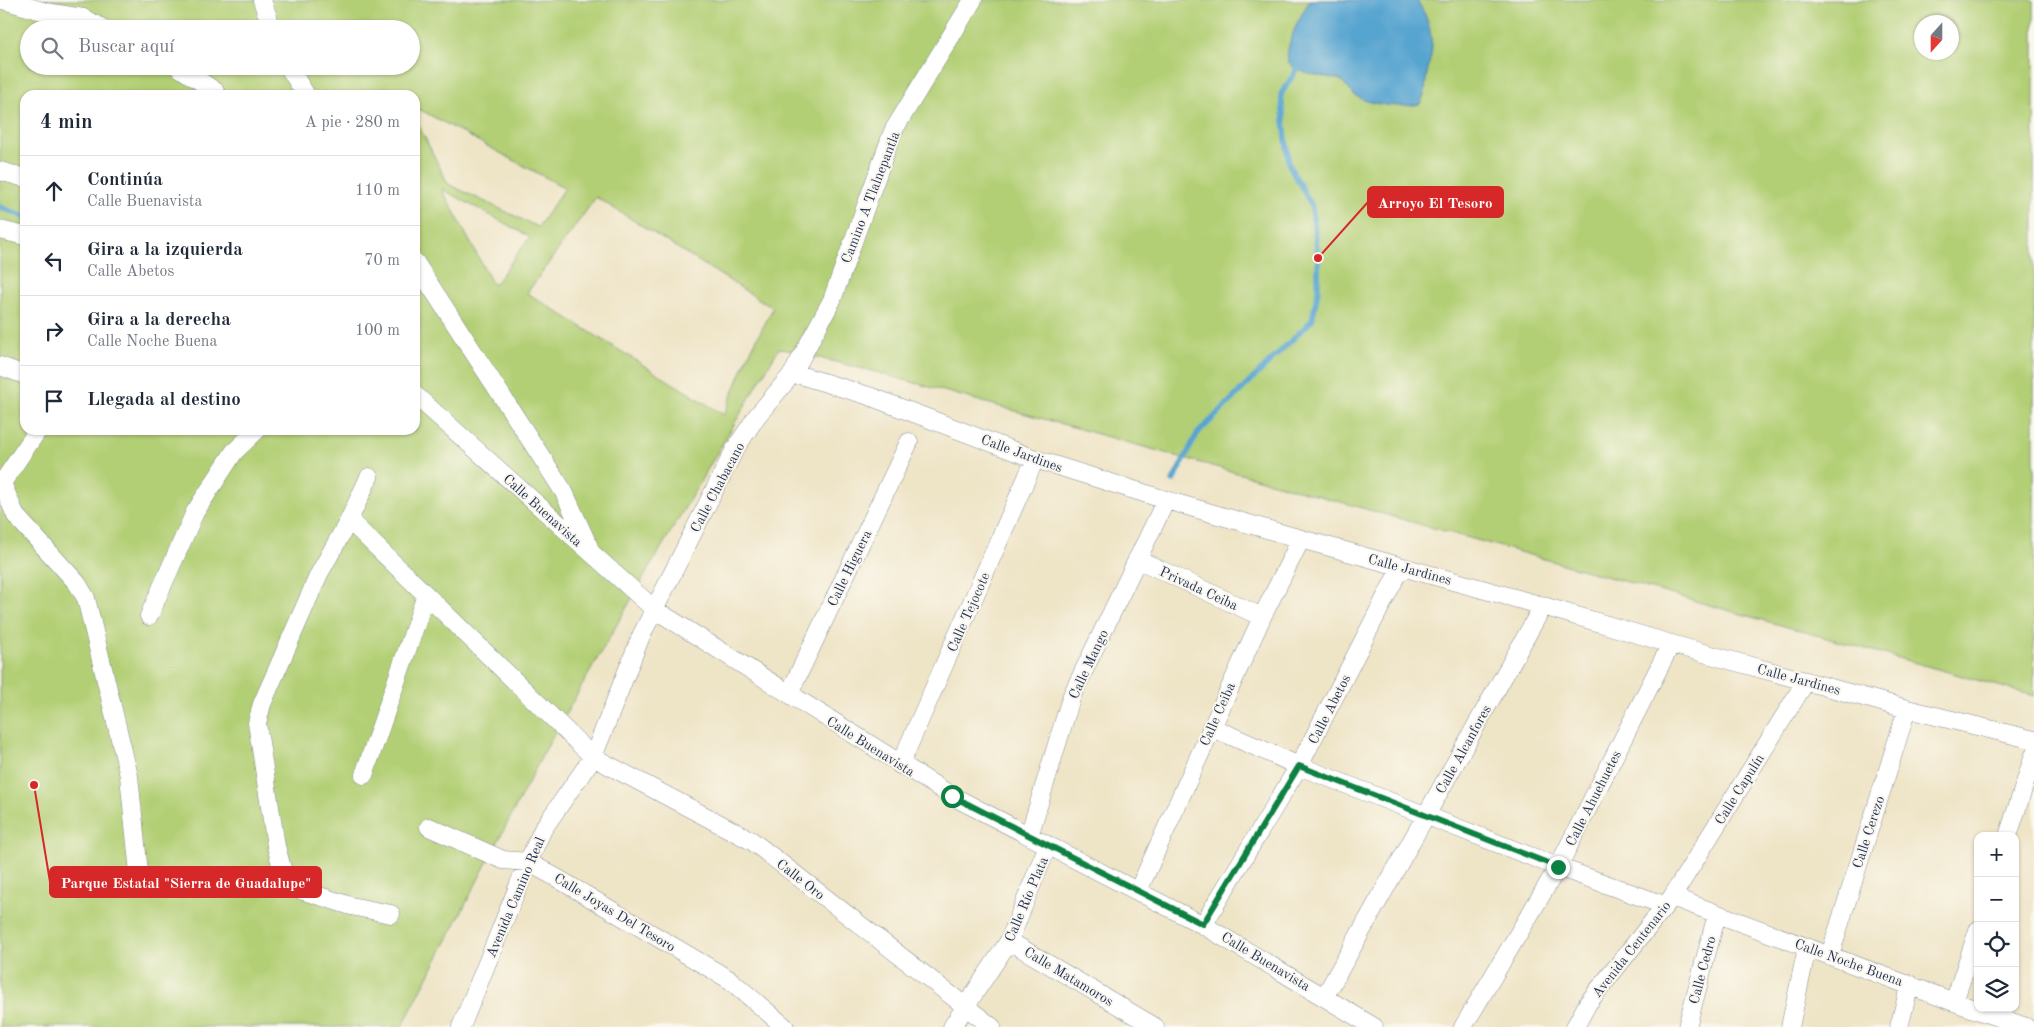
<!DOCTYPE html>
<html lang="es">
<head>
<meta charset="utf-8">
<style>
	body { margin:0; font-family:"Old Standard TT",serif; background:#f2f2f3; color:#1f2937 }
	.controls { position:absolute; right:15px; bottom:15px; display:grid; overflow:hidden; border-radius:10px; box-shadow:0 1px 4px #0004 }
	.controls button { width:45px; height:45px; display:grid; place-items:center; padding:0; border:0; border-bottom:1px solid #e0e1e3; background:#fff; color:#1f2937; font:25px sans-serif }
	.compass { position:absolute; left:1914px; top:15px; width:45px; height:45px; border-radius:50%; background:#fff; box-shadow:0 1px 4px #0004; rotate:201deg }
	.stop { position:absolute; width:15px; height:15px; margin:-11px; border:4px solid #0b8043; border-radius:50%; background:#fff }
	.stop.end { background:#0b8043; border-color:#fff; box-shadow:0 1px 5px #0008 }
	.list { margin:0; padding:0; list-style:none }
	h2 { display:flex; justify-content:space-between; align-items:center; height:65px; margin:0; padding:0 20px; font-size:21px }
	h2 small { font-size:16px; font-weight:400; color:#747a83 }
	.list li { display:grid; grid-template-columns:32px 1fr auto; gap:15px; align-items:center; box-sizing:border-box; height:70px; padding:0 20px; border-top:1px solid #e0e1e3 }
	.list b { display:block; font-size:19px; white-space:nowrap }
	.list p { margin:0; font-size:16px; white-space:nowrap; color:#747a83 }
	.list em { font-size:16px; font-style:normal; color:#747a83 }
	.icon { flex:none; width:28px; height:28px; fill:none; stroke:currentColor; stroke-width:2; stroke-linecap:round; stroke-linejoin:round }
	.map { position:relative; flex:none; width:2034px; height:1027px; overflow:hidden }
	.search { position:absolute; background:#fff; box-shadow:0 1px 4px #0004; left:20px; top:20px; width:400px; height:55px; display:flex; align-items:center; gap:12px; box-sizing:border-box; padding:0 18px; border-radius:28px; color:#747a83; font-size:19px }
	.panel { position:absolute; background:#fff; box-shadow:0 1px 4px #0004; left:20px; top:90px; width:400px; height:345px; border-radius:15px }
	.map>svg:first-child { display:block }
	.green { fill:#b2cf75; stroke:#667f6a; fill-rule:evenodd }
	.water { fill:#57a4d0; stroke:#396a97 }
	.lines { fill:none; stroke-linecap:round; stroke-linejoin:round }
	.stream { stroke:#57a4d0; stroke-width:5.5 }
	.minor-casing { stroke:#848a92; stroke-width:19 }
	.minor { stroke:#fff; stroke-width:18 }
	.route { stroke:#0b8043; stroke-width:6 }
	.labels { text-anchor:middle; stroke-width:4; stroke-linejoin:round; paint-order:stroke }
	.street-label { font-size:14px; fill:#1b2f5e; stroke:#fbf7ec }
	.leader { fill:none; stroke:#d62828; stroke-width:2 }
	.callout-dot { fill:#d62828; stroke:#fbf7ec; stroke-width:2 }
	.callout { fill:#d62828; stroke:#d62828; stroke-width:2 }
	.callout-label { font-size:15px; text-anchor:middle; font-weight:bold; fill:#fff }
</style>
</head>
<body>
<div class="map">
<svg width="2034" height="1027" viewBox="0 0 2034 1027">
	<rect width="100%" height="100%" fill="#fbf7ec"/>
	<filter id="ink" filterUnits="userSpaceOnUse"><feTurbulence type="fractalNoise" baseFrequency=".02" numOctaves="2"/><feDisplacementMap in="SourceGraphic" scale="10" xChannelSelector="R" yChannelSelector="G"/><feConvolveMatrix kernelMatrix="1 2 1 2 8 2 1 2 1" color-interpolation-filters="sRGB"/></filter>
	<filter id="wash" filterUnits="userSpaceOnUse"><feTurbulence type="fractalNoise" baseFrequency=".0096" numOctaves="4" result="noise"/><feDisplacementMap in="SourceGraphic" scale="20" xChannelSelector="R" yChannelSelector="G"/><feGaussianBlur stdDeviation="1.12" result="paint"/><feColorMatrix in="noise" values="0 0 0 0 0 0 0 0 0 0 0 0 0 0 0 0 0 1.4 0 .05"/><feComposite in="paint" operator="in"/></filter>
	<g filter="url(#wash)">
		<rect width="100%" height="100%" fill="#eee4c6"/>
		<path class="green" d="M0,0h2034v696l-1158,-324 -97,-24 -135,229 -101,177 -141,273h-402zM1922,22h30v30h-30zM29,29h382v37h-382zM25,95h390v12l150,81 -27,39 -90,-43 -33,-66v312h-390zM442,189l88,48 -36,48h-1zM596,197l177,111 -26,50 -23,57 -197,-122z"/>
		<path class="water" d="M1310,0h106c11,13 15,30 16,47 0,9 -4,18 -5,27 -2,11 -1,20 -7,30 -19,4 -51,2 -67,-10 -5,-4 -7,-11 -13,-14 -13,-4 -48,-5 -52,-20 -4,-14 14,-48 22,-60z"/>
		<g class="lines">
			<path class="stream" d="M0,207l25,10
				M1173,481l24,-47 115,-114 6,-29v-33l-6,-52 -23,-41 -8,-71 20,-31"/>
		</g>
	</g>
	<g filter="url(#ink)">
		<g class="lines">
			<defs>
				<path id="minor" d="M3,0l43,12 37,6 21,11
					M262,0l10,29
					M177,66l38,25 2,4
					M288,66l18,29
					M0,171l25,7
					M0,230l25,6
					M415,262l149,230 25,55
					M0,366l25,9
					M793,373l76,23 166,63 131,41 135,39 242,67 128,38 236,65 127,31
					M415,395l239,214 298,187 251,129 171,102
					M38,430l-36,53 14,33 61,67 9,15 43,178 10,97
					M369,477l-20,43 -30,54 -57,130 -5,19 19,123 7,26 8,15 60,19 40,8
					M349,520l244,237 159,84 240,186
					M1137,559l125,58
					M149,616l46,-104 39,-60 23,-22
					M789,694l120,-252
					M1211,727l88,39 259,101 106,38
					M900,765l135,-306
					M364,775l62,-180
					M429,827l74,33 25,2 27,15 175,103 55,47
					M1029,836l43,-141 94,-195
					M2008,836l26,-81
					M1138,891l124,-274 39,-78
					M1672,897l282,105 72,25
					M1203,925l96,-159 102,-199
					M1009,941l146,86
					M1830,955l77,-246
					M1325,996l218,-390
					M1954,1002l24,-72
					M461,1027l67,-165 15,-33 50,-72 48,-121 94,-187 22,-33 36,-43 39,-73 61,-169 80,-131
					M952,1027l57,-86 39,-96
					M1463,1027l95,-160 113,-223
					M1575,1027l13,-24 84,-106 134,-216
					M1687,1027l30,-113
					M1790,1027l17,-79
					M1899,1027l11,-43"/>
			</defs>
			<use href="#minor" class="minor-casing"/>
			<use href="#minor" class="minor"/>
		</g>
	</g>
	<g class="lines" filter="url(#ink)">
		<path class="route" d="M952,796l251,128 96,-158 259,101"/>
	</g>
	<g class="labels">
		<g class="street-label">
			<text transform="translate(870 197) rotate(-69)" y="5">Camino A Tlalnepantla</text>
			<text transform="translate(1022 453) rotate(20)" y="5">Calle Jardines</text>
			<text transform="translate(717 487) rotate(-62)" y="5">Calle Chabacano</text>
			<text transform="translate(543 510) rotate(42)" y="5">Calle Buenavista</text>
			<text transform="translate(849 568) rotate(-64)" y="5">Calle Higuera</text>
			<text transform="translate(1410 569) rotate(15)" y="5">Calle Jardines</text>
			<text transform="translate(1199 588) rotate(25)" y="5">Privada Ceiba</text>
			<text transform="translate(968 612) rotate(-66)" y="5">Calle Tejocote</text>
			<text transform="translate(1088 664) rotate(-65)" y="5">Calle Mango</text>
			<text transform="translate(1799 679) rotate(15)" y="5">Calle Jardines</text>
			<text transform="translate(1329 709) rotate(-63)" y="5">Calle Abetos</text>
			<text transform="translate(1217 714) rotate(-66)" y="5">Calle Ceiba</text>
			<text transform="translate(871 746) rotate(32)" y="5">Calle Buenavista</text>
			<text transform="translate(1463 749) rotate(-61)" y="5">Calle Alcanfores</text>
			<text transform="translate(1739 789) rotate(-58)" y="5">Calle Capulín</text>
			<text transform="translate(1593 798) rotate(-63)" y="5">Calle Ahuehuetes</text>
			<text transform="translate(1868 832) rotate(-72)" y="5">Calle Cerezo</text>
			<text transform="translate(801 879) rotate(38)" y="5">Calle Oro</text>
			<text transform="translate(515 897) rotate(-67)" y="5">Avenida Camino Real</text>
			<text transform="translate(1026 899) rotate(-67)" y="5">Calle Río Plata</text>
			<text transform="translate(615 912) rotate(31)" y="5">Calle Joyas Del Tesoro</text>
			<text transform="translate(1631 949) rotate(-52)" y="5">Avenida Centenario</text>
			<text transform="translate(1266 961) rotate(31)" y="5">Calle Buenavista</text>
			<text transform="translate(1849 962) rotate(20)" y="5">Calle Noche Buena</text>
			<text transform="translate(1702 970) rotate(-75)" y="5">Calle Cedro</text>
			<text transform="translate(1069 976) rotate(31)" y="5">Calle Matamoros</text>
		</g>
	</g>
	<path class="leader" d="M1318 258L1368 202M34 785L50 882"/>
	<g class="callout-dot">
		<circle cx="1318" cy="258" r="5"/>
		<circle cx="34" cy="785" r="5"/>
	</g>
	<g class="callout">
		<rect x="1368" y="187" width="135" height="30" rx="5"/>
		<rect x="50" y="867" width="271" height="30" rx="5"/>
	</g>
	<g class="callout-label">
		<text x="1435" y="208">Arroyo El Tesoro</text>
		<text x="186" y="888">Parque Estatal "Sierra de Guadalupe"</text>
	</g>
</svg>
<div class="controls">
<button>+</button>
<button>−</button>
<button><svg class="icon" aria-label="locate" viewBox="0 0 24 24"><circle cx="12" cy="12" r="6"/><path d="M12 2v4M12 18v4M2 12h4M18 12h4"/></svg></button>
<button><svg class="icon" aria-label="layers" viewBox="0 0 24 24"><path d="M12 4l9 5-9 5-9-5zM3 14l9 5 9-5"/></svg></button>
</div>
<svg class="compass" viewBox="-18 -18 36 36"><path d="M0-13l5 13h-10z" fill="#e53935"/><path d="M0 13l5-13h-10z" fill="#747a83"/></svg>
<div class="stop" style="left:952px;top:796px"></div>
<div class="stop end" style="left:1558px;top:867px"></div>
<div class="search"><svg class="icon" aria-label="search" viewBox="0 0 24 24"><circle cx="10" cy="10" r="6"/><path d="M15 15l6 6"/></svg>Buscar aquí</div>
<section class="panel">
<h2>4 min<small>A pie · 280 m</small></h2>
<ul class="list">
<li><svg class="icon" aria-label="ahead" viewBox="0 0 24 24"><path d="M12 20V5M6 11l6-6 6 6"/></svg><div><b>Continúa</b><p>Calle Buenavista</p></div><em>110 m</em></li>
<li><svg class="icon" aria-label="left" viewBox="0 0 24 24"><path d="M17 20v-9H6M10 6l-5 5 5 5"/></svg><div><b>Gira a la izquierda</b><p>Calle Abetos</p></div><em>70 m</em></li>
<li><svg class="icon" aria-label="right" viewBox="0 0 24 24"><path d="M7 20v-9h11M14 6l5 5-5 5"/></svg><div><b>Gira a la derecha</b><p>Calle Noche Buena</p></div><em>100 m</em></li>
<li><svg class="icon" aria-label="arrive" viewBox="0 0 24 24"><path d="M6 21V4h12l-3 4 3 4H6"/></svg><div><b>Llegada al destino</b></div></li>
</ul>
</section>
</div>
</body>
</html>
